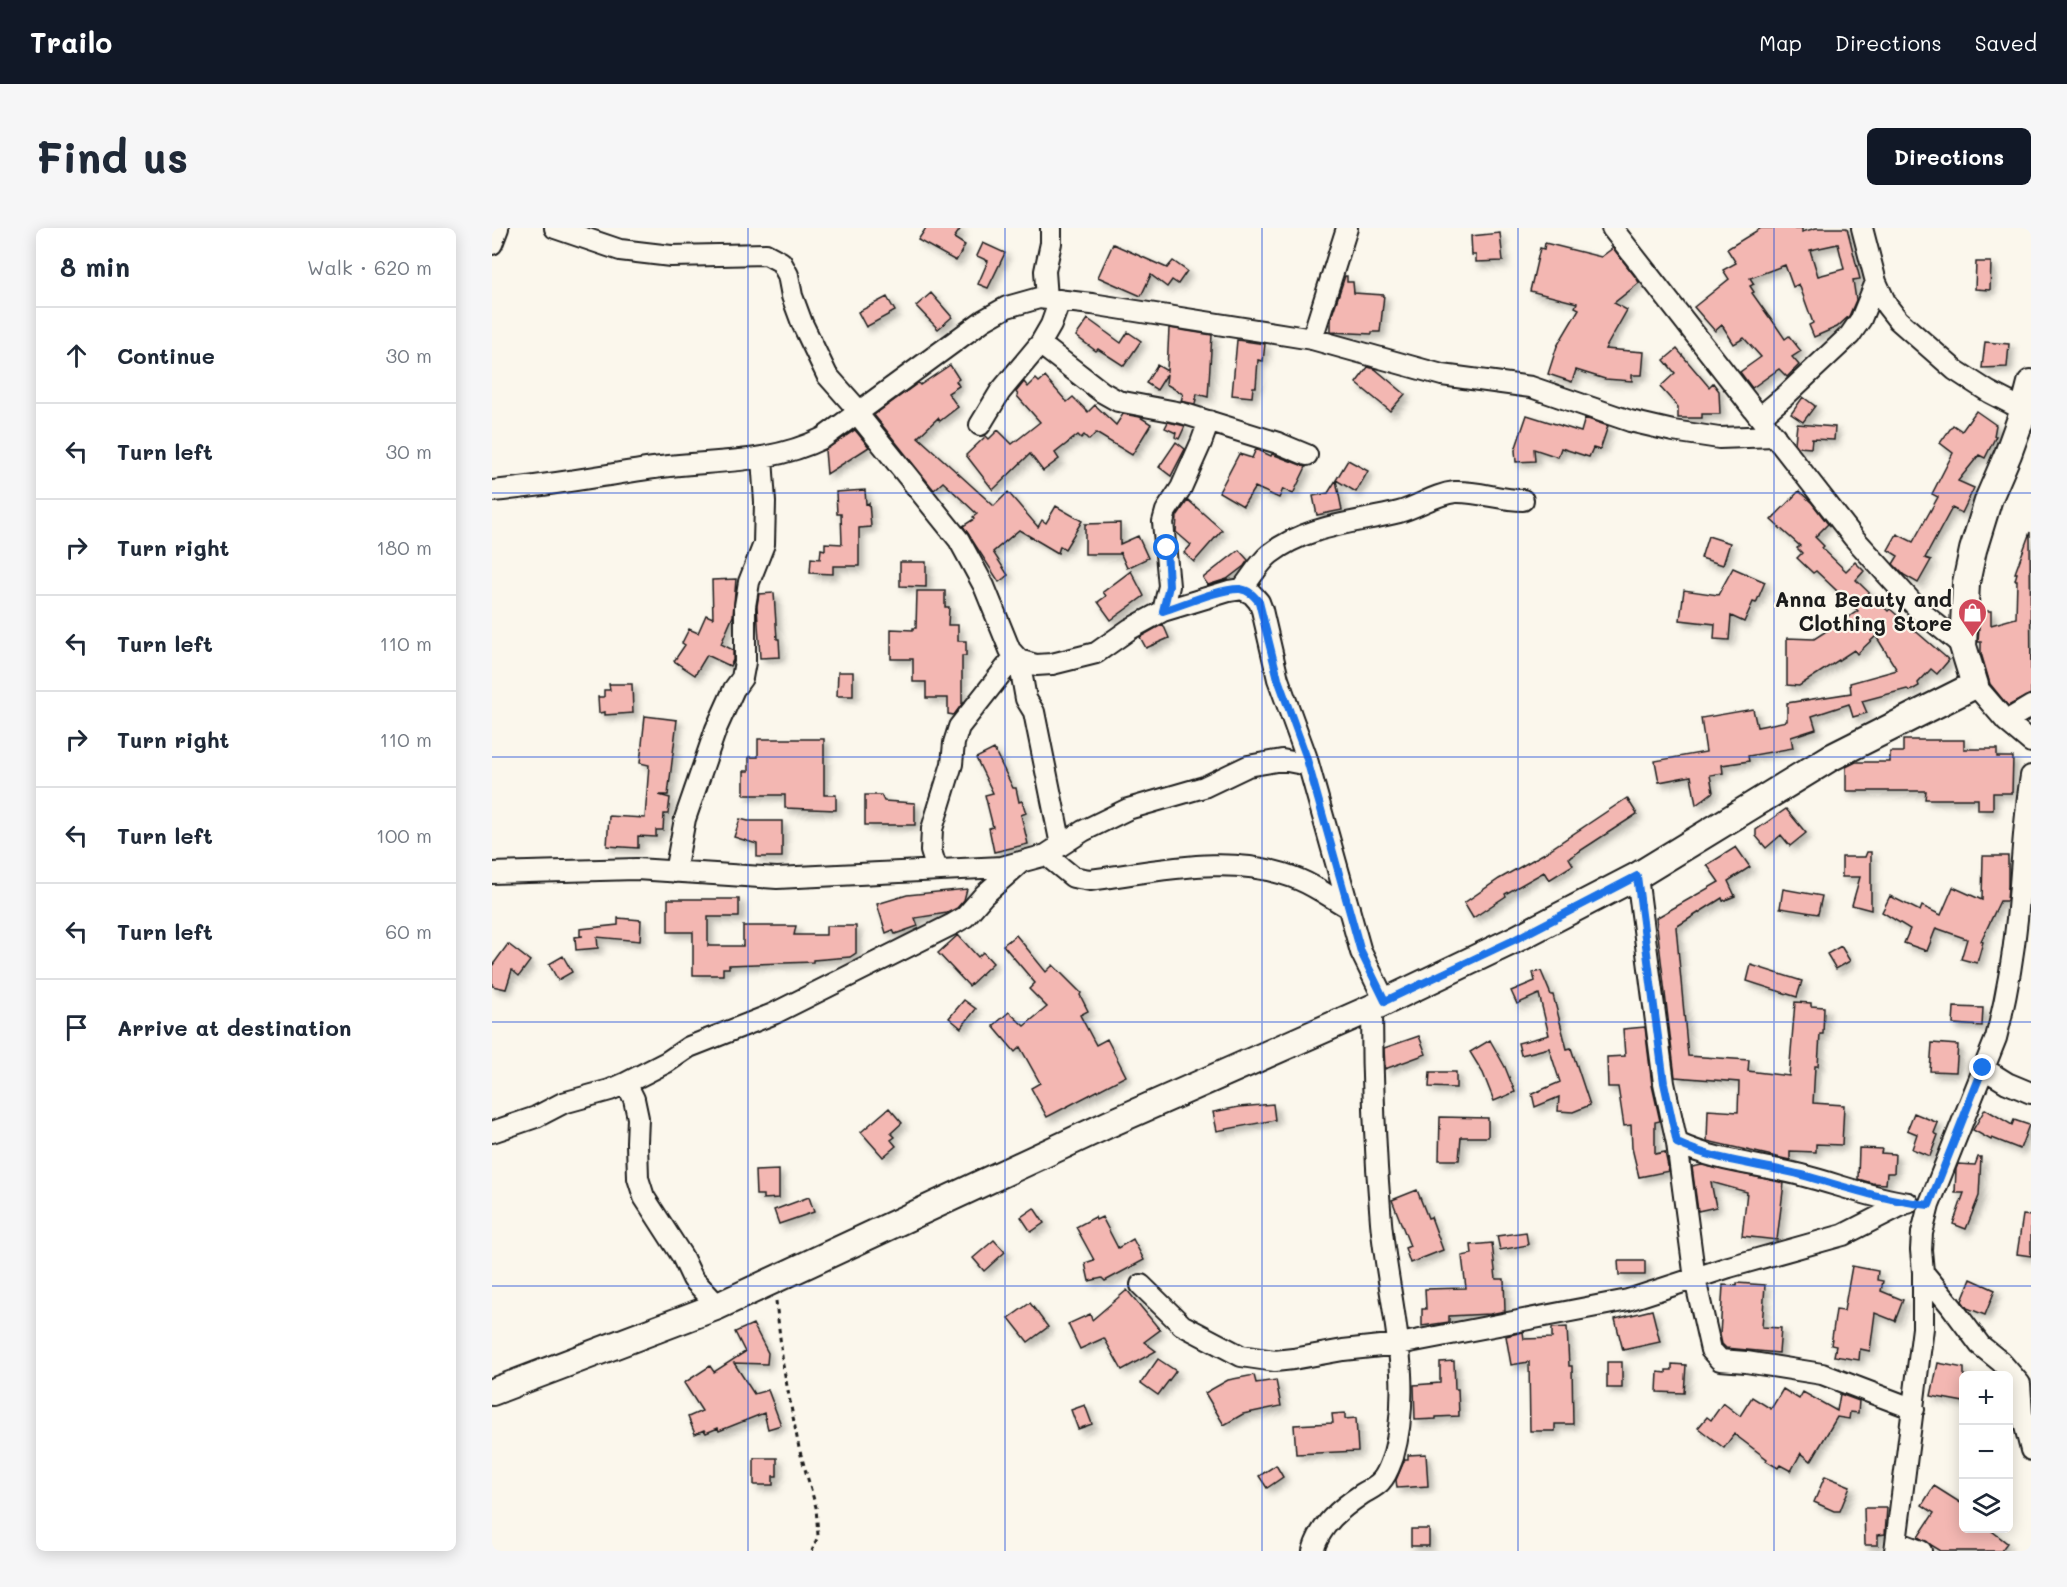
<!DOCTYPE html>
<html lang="en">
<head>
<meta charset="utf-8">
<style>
	body { margin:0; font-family:Mali,sans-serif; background:#f6f6f7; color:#1f2937 }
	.controls { position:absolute; right:18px; bottom:18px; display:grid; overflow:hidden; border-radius:9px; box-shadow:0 3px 15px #0003 }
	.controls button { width:54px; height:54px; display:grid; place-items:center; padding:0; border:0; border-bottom:2px solid #e0e1e3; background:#fff; color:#1f2937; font:30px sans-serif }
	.stop { position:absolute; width:18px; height:18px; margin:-14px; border:4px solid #1a73e8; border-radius:50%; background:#fff }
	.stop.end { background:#1a73e8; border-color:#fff; box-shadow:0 2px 6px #0008 }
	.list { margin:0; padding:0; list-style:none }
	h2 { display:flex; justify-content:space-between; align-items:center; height:78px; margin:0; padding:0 24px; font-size:26px }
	h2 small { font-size:20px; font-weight:400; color:#747a83 }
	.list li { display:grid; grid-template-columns:39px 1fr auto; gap:18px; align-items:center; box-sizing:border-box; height:96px; padding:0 24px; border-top:2px solid #e0e1e3 }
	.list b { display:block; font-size:22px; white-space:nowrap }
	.list em { font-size:20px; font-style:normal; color:#747a83 }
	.icon { flex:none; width:33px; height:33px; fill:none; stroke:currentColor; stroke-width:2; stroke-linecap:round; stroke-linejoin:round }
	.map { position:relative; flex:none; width:1539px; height:1323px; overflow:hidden; border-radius:9px }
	header { display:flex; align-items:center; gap:36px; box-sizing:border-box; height:84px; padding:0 30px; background:#111827; color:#fff }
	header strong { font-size:28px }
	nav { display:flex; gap:33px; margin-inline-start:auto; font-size:21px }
	.intro { display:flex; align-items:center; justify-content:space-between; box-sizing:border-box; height:144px; padding:0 36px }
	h1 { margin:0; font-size:42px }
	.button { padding:15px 27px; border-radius:9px; background:#111827; color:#fff; font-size:21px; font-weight:700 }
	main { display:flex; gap:36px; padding:0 36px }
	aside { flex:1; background:#fff; border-radius:9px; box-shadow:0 3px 15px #0003 }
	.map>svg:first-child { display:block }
	.building { fill:#f3b7b2; stroke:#1c1c1c; stroke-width:1.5; fill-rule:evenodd; filter:url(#shadow) }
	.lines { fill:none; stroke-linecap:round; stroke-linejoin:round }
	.minor-casing { stroke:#1c1c1c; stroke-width:24 }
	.major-casing { stroke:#1c1c1c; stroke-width:30 }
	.path { stroke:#1c1c1c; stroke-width:3; stroke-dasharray:4.5 4.5; stroke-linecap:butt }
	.minor { stroke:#fbf7ec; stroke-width:20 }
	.major { stroke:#fbf7ec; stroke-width:26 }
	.route { stroke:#1a73e8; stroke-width:8 }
	.grid { fill:none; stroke:#1d4ed8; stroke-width:1.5; stroke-opacity:0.55 }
	.labels { text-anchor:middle; stroke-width:4.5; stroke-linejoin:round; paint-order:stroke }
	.poi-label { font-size:21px; font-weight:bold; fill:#1c1c1c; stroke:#fbf7ec; text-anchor:end }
</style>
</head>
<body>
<header>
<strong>Trailo</strong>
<nav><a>Map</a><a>Directions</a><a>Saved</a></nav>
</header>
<div class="intro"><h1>Find us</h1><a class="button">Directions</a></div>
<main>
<aside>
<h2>8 min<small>Walk · 620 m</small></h2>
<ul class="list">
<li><svg class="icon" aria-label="ahead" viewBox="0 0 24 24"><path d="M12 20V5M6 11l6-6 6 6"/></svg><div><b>Continue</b></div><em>30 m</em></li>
<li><svg class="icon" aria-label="left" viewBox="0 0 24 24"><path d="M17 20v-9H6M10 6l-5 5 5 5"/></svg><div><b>Turn left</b></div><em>30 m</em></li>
<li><svg class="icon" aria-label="right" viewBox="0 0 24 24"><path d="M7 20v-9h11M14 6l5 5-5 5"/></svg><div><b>Turn right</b></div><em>180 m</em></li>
<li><svg class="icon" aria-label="left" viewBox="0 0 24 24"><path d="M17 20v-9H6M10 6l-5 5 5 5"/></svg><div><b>Turn left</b></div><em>110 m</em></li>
<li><svg class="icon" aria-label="right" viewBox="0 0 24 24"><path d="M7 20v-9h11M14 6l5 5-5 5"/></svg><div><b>Turn right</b></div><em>110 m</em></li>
<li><svg class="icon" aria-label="left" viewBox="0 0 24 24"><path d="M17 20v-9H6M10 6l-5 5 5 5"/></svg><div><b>Turn left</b></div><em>100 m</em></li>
<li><svg class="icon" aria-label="left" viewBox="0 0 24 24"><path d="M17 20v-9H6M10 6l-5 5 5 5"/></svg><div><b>Turn left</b></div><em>60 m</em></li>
<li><svg class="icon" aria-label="arrive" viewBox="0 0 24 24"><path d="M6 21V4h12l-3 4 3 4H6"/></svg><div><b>Arrive at destination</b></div></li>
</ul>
</aside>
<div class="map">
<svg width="1539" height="1323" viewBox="0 0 1539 1323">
	<defs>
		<filter id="shadow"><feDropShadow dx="4.5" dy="4.5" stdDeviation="3" flood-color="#0004"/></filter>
	</defs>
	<rect width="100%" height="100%" fill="#fbf7ec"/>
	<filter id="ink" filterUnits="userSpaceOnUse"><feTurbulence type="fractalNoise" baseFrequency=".0167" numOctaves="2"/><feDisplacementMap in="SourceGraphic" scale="12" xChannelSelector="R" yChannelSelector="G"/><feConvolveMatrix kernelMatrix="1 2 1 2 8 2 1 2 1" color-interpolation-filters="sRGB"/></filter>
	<g filter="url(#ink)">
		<path class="building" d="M434,0h35l-7,10 11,7 -9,16 -38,-21z
			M1269,0h41v4l14,-4h31l13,51 -7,1 3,20 -7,16 -12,11 -23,10 -5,-12 4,-2 -14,-39 -6,3 -8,-22 -35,13 4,6 -4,2 4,6 -2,1 17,24h1l15,22 4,-3 12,15 -9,6 7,8 -12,12 -8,-8 -27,19 -12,-16 21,-15 -17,-19 -10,6 -12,-19 -7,6 -21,-24 35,-28 -6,-9 13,-7 -9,-14zM1346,16l6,25 -26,7 -8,-26z
			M1008,5l3,28 -27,1v-7h-4l-1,-19z
			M491,15l22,10 -17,35 -10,-4 10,-23 -11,-5z
			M1053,15l56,14 12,-9 24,31 2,4 -25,20 13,7 -22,39 39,3 -2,23h-10v6l-27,-2 -29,-9 -4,12 -24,-8 9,-28 22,-37 -4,-2 2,-4 -47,-12 10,-43 4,1z
			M621,16l54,24 6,-7 14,10 -9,13 -6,-4 -5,7 -16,-12 -10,21 -43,-19z
			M1484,34h15l-1,28 -15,-1z
			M853,48h2v6h6l1,11 30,2 -4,37h-8v2l-41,-2v-14z
			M439,65l21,24 -14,12 -22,-23z
			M395,69l8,14 -29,16 -8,-15z
			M596,91l33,24 7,-11 13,9 -17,25 -26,-17 -2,2 -20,-15z
			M677,100l43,7 -4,62 -11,-3 -2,10 -14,-3 2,-7 -17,-10 1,-10 -10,16 -11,-7 11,-18 10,6z
			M745,112l28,4 -2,17 -5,-1 -2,27h-3l-1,10 -20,-2z
			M1493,114l24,2 -2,23 -25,1z
			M1185,121l32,38 4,-4 6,8 1,23h-18v4h-24v-11l-18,-20 15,-14 -11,-13z
			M458,137l9,14 -3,2 3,5 -11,7 10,14 -18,14 -2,-3 -20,19 76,69 14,-14 30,35 4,-7 4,3 10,-17 26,15 -17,28 -5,-3 -2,7 -39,-23 -26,22 15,23 -9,7 -36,-56 11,-7 -1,-2 4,-3 -34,-32 -9,8 -60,-75 44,-32 2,2z
			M876,139l7,2 30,25 -15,17 -34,-28z
			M553,149l22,25 6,-5 15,15 7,-7 21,20 7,-11 17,3 11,7 -19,31 -36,-22 -7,7 -5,-5 -3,3 -3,-3 -23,18 4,6 -16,12 -13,-17 -37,36 -27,-35 20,-19 3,3 9,-9 14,14 28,-22 -23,-26 1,-1 -2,-3 8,-10 4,5 8,-8 3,3z
			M1311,169l12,9 -12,16 -12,-8z
			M1484,183l20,14 -2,11h2l-11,22 -6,-3 -21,26 16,7 -12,25 -10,-5 -27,50 6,2 -13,23 -14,-8 -11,-11 5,-8 -10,-6 9,-16 16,8 25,-45 -6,-3 21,-41 -13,-10 13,-18 9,6z
			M1035,187l54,17 4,-14 23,8 -8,24 -7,-2 -4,9 -28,-9 -3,9 -24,-8 1,12 -19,1 -1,-12z
			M676,194l17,4 -6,13 -4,-2 1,-4 -11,-5z
			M1305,196l38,3 -1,13 -22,-1 -1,9 -13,-1 -3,-4z
			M363,202l14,17 -42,27 -2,-24z
			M684,214l9,7 -14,27 -12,-9z
			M764,221l15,7 1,-2 34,13 -13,27 -10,-5 -4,9 -24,-11 -12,19 -24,-14 20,-38 13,4z
			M856,232l20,11 -12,21 -20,-12z
			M844,252l6,30 -25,5 -4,-19 15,-3z
			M373,262l1,14 3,-1 2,24 -12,1v38h-26v8l-23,-1 1,-15 9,1 1,-10 4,1v-7l17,1 -1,-30h-4l-1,-22z
			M1307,263l13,12 16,21 -13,13 9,9 -2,2 24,23 9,-9 9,9 -8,9 32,31 2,-2 59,51 -12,14 -6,-5 -13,14 1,3 -9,5 -3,-2 -45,12 5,12 -14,4 -4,-13 -37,12 4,13 -25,8 2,11 -45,8 1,5 -27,4 1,8 -13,2 3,17 -17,13 -5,-29 -32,6 -4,-21 51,-9 -5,-34 52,-9 4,18 30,-6v-18l64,-10 -1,-10 47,-13 -21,-34 -19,18 -3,-4 -55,36 -12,-1v-47l27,1 44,-28 -42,-40 -3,2 -16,-15 5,-5 -5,-5 3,-2 -29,-26z
			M696,272l34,30 -28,32 -10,-9 7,-8 -15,-13 1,-16z
			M628,295v21l18,-8 10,22 -21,10 -7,-16v2h-35v-30z
			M1538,304l1,162 -23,12 -18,-22 -9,-31v-11h-3l2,-31h11v14l25,-7 1,-38h-2l2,-7h-2z
			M1216,308l22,7 -7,22 -22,-7z
			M747,322l9,10 -4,6 -17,13 -19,6 -5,-7z
			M408,334h26v25l-26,-1z
			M1241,340l32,14 -9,21 -3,-1 -9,20 -13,-6 -2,24 -15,-1 1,-15 -35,-4 4,-30 34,5z
			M639,343l13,25 -33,24 -13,-18 8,-6 -3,-4z
			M244,351l-3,37 -12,28 12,6v10l-3,6 -23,-11 -12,20 -21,-14 11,-16 -3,-2 7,-14 9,4 8,-18 7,3 -1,-38z
			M425,363h28v16h4l-1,18h10v16h8v15h-4v48l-8,11 -6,-1v-16h-22v-16h-13v-23h-22v-30l22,1v-2h3z
			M282,365l3,46h2l1,18 -20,1 -3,-52 2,-12z
			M671,396l6,14 -23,10 -6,-11z
			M346,444h15v24h-16z
			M117,456h23l1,29 -28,2v-3l-6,1 -1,-16h6v-7h6z
			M153,488l32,4 -9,75h-9l11,3 -2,16h-4l-1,16h-7v7l-18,-1v12l-31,-2 2,-30 36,2 4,-53 -9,-2z
			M266,511h66v56h12v15l-51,-2v-13h-41v-24h5v-14h9z
			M1411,512h61v9h33v8h16l-1,36h-19v17h-15v-11h-53l1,-8h-80v-24l10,-5h34v-10h13z
			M502,521l19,39h3l3,14 3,-1 4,12 -5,2 7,29 -34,8 -5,-24 4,-1 -8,-32 8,-2 -17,-35z
			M373,567h16l3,6 31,2v22h-50z
			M1135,570l10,16 -68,44 4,7 -24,15 -5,-8 -39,22 1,2 -33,22 -9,-15 35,-24 44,-25z
			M1294,581l20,24 -16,13 -9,-11 -15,13 -10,-12v-6z
			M248,591l8,2h34v36h-25v-13l-23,-7z
			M1244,619l14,20 -22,14 7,15 -12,5 -1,-3 -46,29 12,129 61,4 -1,11 41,5 6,-74 16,1v3l13,1 -1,27h-3l-2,32h-3l-2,37 31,2 -2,40 -26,-1v8l-26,-1v9l-83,-19 1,-31 30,2 1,-30 -64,-5 -19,-159 63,-36 -12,-17z
			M1375,624h4v58l-19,-5 8,-28h-18v-20h23z
			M1491,628h25v30l-1,15h-7l-19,40 2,1 -6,21 -16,-4 6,-20 -31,-11 -9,23 -23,-8 6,-14 -28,-17 8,-16 30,15 2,-5 19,9 12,-28 29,13z
			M475,661l-3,11 -7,8 -10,5 -32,5 3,8 -23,8 -2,-4 -7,3 -9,-29 30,-9z
			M1291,661l39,7 -4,18 -38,-6z
			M176,671h71v18h-31v29h35v-20h53l-2,9h32v-9h30v27l-6,4 -37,3v2l-84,3v3h-6v7h-30v-43h-25z
			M126,690l23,2 -1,21 -43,-4 1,11 -22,2 -1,-13 8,-1h-3v-7l38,-4z
			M466,707l20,22 5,-5 10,11 -24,23 -31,-33z
			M524,707l30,37 7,-7 28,28 -1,2 8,16 -8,4 16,30 11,-6 19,37 -79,41 -16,-29 9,-5 -20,-36 -5,5 -22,-26 16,-14 15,14 23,-19 -18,-18 6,-6 -32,-38z
			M16,716l22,17 -11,15 -7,-6 -6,19 -14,-3v-20z
			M1349,718l9,15 -14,8 -9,-15z
			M71,728l9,16 -14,8 -9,-16z
			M1259,737l51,16 -5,16 -50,-16z
			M1049,743l10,24h2l14,54 4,-1 19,57 -17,7 -15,-1 1,-14 -24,10 -3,-13 28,-12 -11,-34 -28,7 -3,-12 31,-8 -10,-41 -22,10 -6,-13 24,-10 -2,-8z
			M472,772l12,9 -15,19 -12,-10z
			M1462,779l29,1 -1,18 -29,-2z
			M1153,799l7,58 8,36 -5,1v32l10,-2 4,19 -30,6 -7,-29 -1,-23 -7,1 -6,-39h-10l-1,-30 18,-1 -2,-27z
			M927,808l7,18 -41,15 -1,-21z
			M998,812l15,27 10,25 -21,9 -11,-28 -13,-21z
			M1440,815l26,2 -2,27 -26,-1z
			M938,844h26v16l-27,-1z
			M781,876l2,16 -58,11 -4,-19 26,-5z
			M397,880l13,15 -11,10 4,4 -4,3 5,6 -13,11 -22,-25z
			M1493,881l27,16 2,-5 15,5 -9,24 -28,-11 -1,2 -18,-10z
			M1422,885l24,10 -4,10 4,2 -8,21 -18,-7 5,-15 -10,-4z
			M948,889l48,1v19h-27l-2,23h-20z
			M1367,920l23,1 -1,4 14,1 -1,19h-7l-1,11 -14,-1 -14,-4z
			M1486,929h3l-2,39 -13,33 -13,-5 11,-31h-9l1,-24 2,-5 17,1z
			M1210,937l82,18 -7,57 -35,-4 5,-44 -36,-10 5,25 -18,4 -6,-44z
			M287,942v28l-16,1v-4h-7l-1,-24z
			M925,962l11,28 3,-1 12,33 -33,13 -5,-15 5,-2 -18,-46z
			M317,969l5,15 -35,12 -5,-14z
			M542,980l10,15 -13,9 -10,-15z
			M1531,987l8,1v40l-14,-2z
			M603,989l1,3 6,-3 16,31 15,-9 11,21 -39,21 -3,-3 -13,3 -4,-18 9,-3 -18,-33z
			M1034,1004l2,13 -28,5 -3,-14z
			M502,1012l11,12 -21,19 -11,-13z
			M1000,1015l4,36h8l1,32 -15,3 -41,2v6l-27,4v-17h4l-1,-20 41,-1 -4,-32 10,-2 -1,-9z
			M1126,1033h27v14h-26z
			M1360,1038l26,5 -1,9 6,1 -2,10 22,9 -8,21 -20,-8 -5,38 -10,-2 -1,11 -25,-4 2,-10 -5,-1 5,-35 8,1z
			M1479,1051l24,11 -10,25 -18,-7 -5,-7z
			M1245,1055l28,2 -3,42 19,1 -2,25 -53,-5 -4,-4 -2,-9 3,-50 14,1z
			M635,1062l33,40 -16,12 12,9 -34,19 -18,-32 -24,11 -12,-25 22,-10 2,6z
			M538,1075l18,24 -20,15 -19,-24z
			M1160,1082l8,32 -37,8 -8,-31z
			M261,1096l15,29 -1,11 -33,-1 20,31 14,-4 13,35 -13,4 -4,-16 -45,18 -1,-3 -12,5 -2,-3 -9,4 -7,-17 14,-6 -18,-28 26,-17 4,6 31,-20 -10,-20z
			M1075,1099l2,39h3l1,58h-18v7h-25l-1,-69 -18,3 -5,-29 17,-4 1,7 28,-1v-10z
			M666,1131l18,12 -18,24 -17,-12z
			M962,1133l1,28h3l1,27 -23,1v2l-21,1 -1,-35 26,-2v-21z
			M1115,1134h15v26h-15z
			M1446,1135l26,5v34l-33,-6z
			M1180,1136l14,1 -2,28 -27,-1 1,-20 8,1v-3h6z
			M762,1147l2,8 20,-3 5,26 -38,8 -19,11 -19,-32 23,-13z
			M1291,1161l16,10 4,-7 34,19 3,-17 19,7 -1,12 -8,-1 -1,7 -12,-2 -26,44 -10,-8 -10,18 -11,-6 -2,3 -12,-7 1,-2 -33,-25 -10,14 -26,-20 9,-11 4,3 12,-17 17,13 12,-19 19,12z
			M593,1177l7,19 -14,5 -7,-19z
			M853,1185v6l11,-1 2,33 -62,3 -2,-29 39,-2 -1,-9z
			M934,1226l2,32 -31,2 -1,-8 9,-21h3v-4z
			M262,1230h23v18h-4v9h-19z
			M784,1237l7,12 -16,11 -8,-12z
			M1333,1248l25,10 -10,25h-6l-20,-9z
			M1442,1258l30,19v23h24l19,15 -6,8h-60l-23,-14 16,-24 -12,-8z
			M1372,1280h23l-2,26 -7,1v10h-13z
			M919,1301h18v17h-18z"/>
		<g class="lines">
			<defs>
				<path id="minor" d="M63,0l65,22 51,6 95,-2 15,8 7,13 4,21 10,27 25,52 31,35
					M1120,0l242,310 66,73 43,35
					M1370,0l14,54 11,24 11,14 57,50 34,22 35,18
					M0,16l6,-16
					M555,71l-2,-28 6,-28v-15
					M820,111l35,-111
					M548,116l62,48 16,9 64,12 96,30 29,12
					M364,184l103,128 25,46 26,64 9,10 17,5 16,-1 44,-11 34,-24 33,-18 66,-20 13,-2 10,5 7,8 3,8 16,69 28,77 55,196 24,49
					M1268,189l25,-21 65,-61 11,-16 15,-37
					M488,197l20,-33 40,-48 11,-19 9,-25
					M0,263c57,-5 112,-16 169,-24 56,-7 110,-3 162,-29l161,-118 23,-13 32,-9 53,6 220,35 130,36 89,12 99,34 43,10 46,7 56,-2
					M750,361c9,-11 17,-26 28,-35 37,-29 86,-31 129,-42 19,-5 36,-18 56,-20 23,-1 45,8 68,8
					M671,383l6,-25 -6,-64 3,-11 15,-23 20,-45 8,-22
					M527,432l7,39 8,13 27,133
					M1483,457l31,36 25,21
					M1514,493l25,-15
					M554,627l27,22 17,3c68,-9 145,-28 210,0 17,7 33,19 49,28
					M445,642l-6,-19 1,-22 20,-65 2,-21 5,-16 56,-71
					M183,644l10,-53 31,-90 18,-40 8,-11 3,-16v-56l4,-24 15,-38 1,-42 -3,-44
					M0,645l144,-4 141,9 225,-11 44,-12 37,-24 45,-22 76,-22 44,-21 34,-6 26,5
					M1145,648l27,207 13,60 18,136 16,71 9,10 26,2 76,12 92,35
					M1491,840l24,15 24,10
					M134,855l8,16 4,19 -1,24 1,36 6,19 38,59 11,23 25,27
					M0,904l44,-15 27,-14 47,-13 16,-7 41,-21 22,-15 84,-33 180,-90 12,-7 19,-22 35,-31
					M1185,915c41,19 81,21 124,32 36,9 71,23 107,28
					M1431,1044l28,34 29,39 21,17 19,22 2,30 9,36
					M649,1057l41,40 59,31 34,5 18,-2 50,-9 56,-6 229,-44 101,-33 114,-32 63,-32
					M1405,1314l24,9
					M821,1323c8,-27 27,-42 49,-57 6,-4 14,-7 19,-13 6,-6 9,-16 12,-24 22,-78 -5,-157 -12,-235 -6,-71 -9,-142 -9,-214
					M1403,1323l28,-223v-56l-2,-22 1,-17 7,-28 67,-167c10,-39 17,-79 21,-119 5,-48 6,-95 14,-143"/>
				<path id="major" d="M0,1164l226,-86 391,-182 263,-116 142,-68 123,-64 193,-118 145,-73 -12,-39 3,-63 7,-33 16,-52 19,-44 16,-44 7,-27"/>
			</defs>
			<use href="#minor" class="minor-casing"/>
			<use href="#major" class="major-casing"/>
			<path class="path" d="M284,1073l7,64 16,83 17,59 2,29 -6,15"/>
			<use href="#minor" class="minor"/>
			<use href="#major" class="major"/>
		</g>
	</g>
	<g class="lines" filter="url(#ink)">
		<path class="route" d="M675,320l2,38 -6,25c19,-6 59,-23 77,-22 9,1 14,7 19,13l19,77 28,77 55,196 24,49 129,-61 123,-64 27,207 13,60c41,19 82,21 125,32 44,12 80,25 127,30l54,-137"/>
	</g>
	<path class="grid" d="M256,0v1323M513,0v1323M770,0v1323M1026,0v1323M1282,0v1323M0,265h1539M0,529h1539M0,794h1539M0,1058h1539"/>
	<defs>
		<symbol id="shop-pin" viewBox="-11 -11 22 30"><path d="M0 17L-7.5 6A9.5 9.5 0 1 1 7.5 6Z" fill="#d1495b" stroke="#fbf7ec"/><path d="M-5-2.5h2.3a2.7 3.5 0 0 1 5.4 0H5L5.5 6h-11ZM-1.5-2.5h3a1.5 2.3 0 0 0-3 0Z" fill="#fff"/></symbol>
	</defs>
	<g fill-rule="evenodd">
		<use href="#shop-pin" x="1464" y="368" width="33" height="45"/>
	</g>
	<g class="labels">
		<g class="poi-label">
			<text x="1460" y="379">Anna Beauty and<tspan x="1460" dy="24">Clothing Store</tspan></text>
		</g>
	</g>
</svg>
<div class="controls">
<button>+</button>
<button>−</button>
<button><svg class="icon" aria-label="layers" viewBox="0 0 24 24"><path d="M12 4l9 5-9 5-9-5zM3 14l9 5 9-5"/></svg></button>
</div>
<div class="stop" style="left:675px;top:320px"></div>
<div class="stop end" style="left:1491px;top:840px"></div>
</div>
</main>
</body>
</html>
